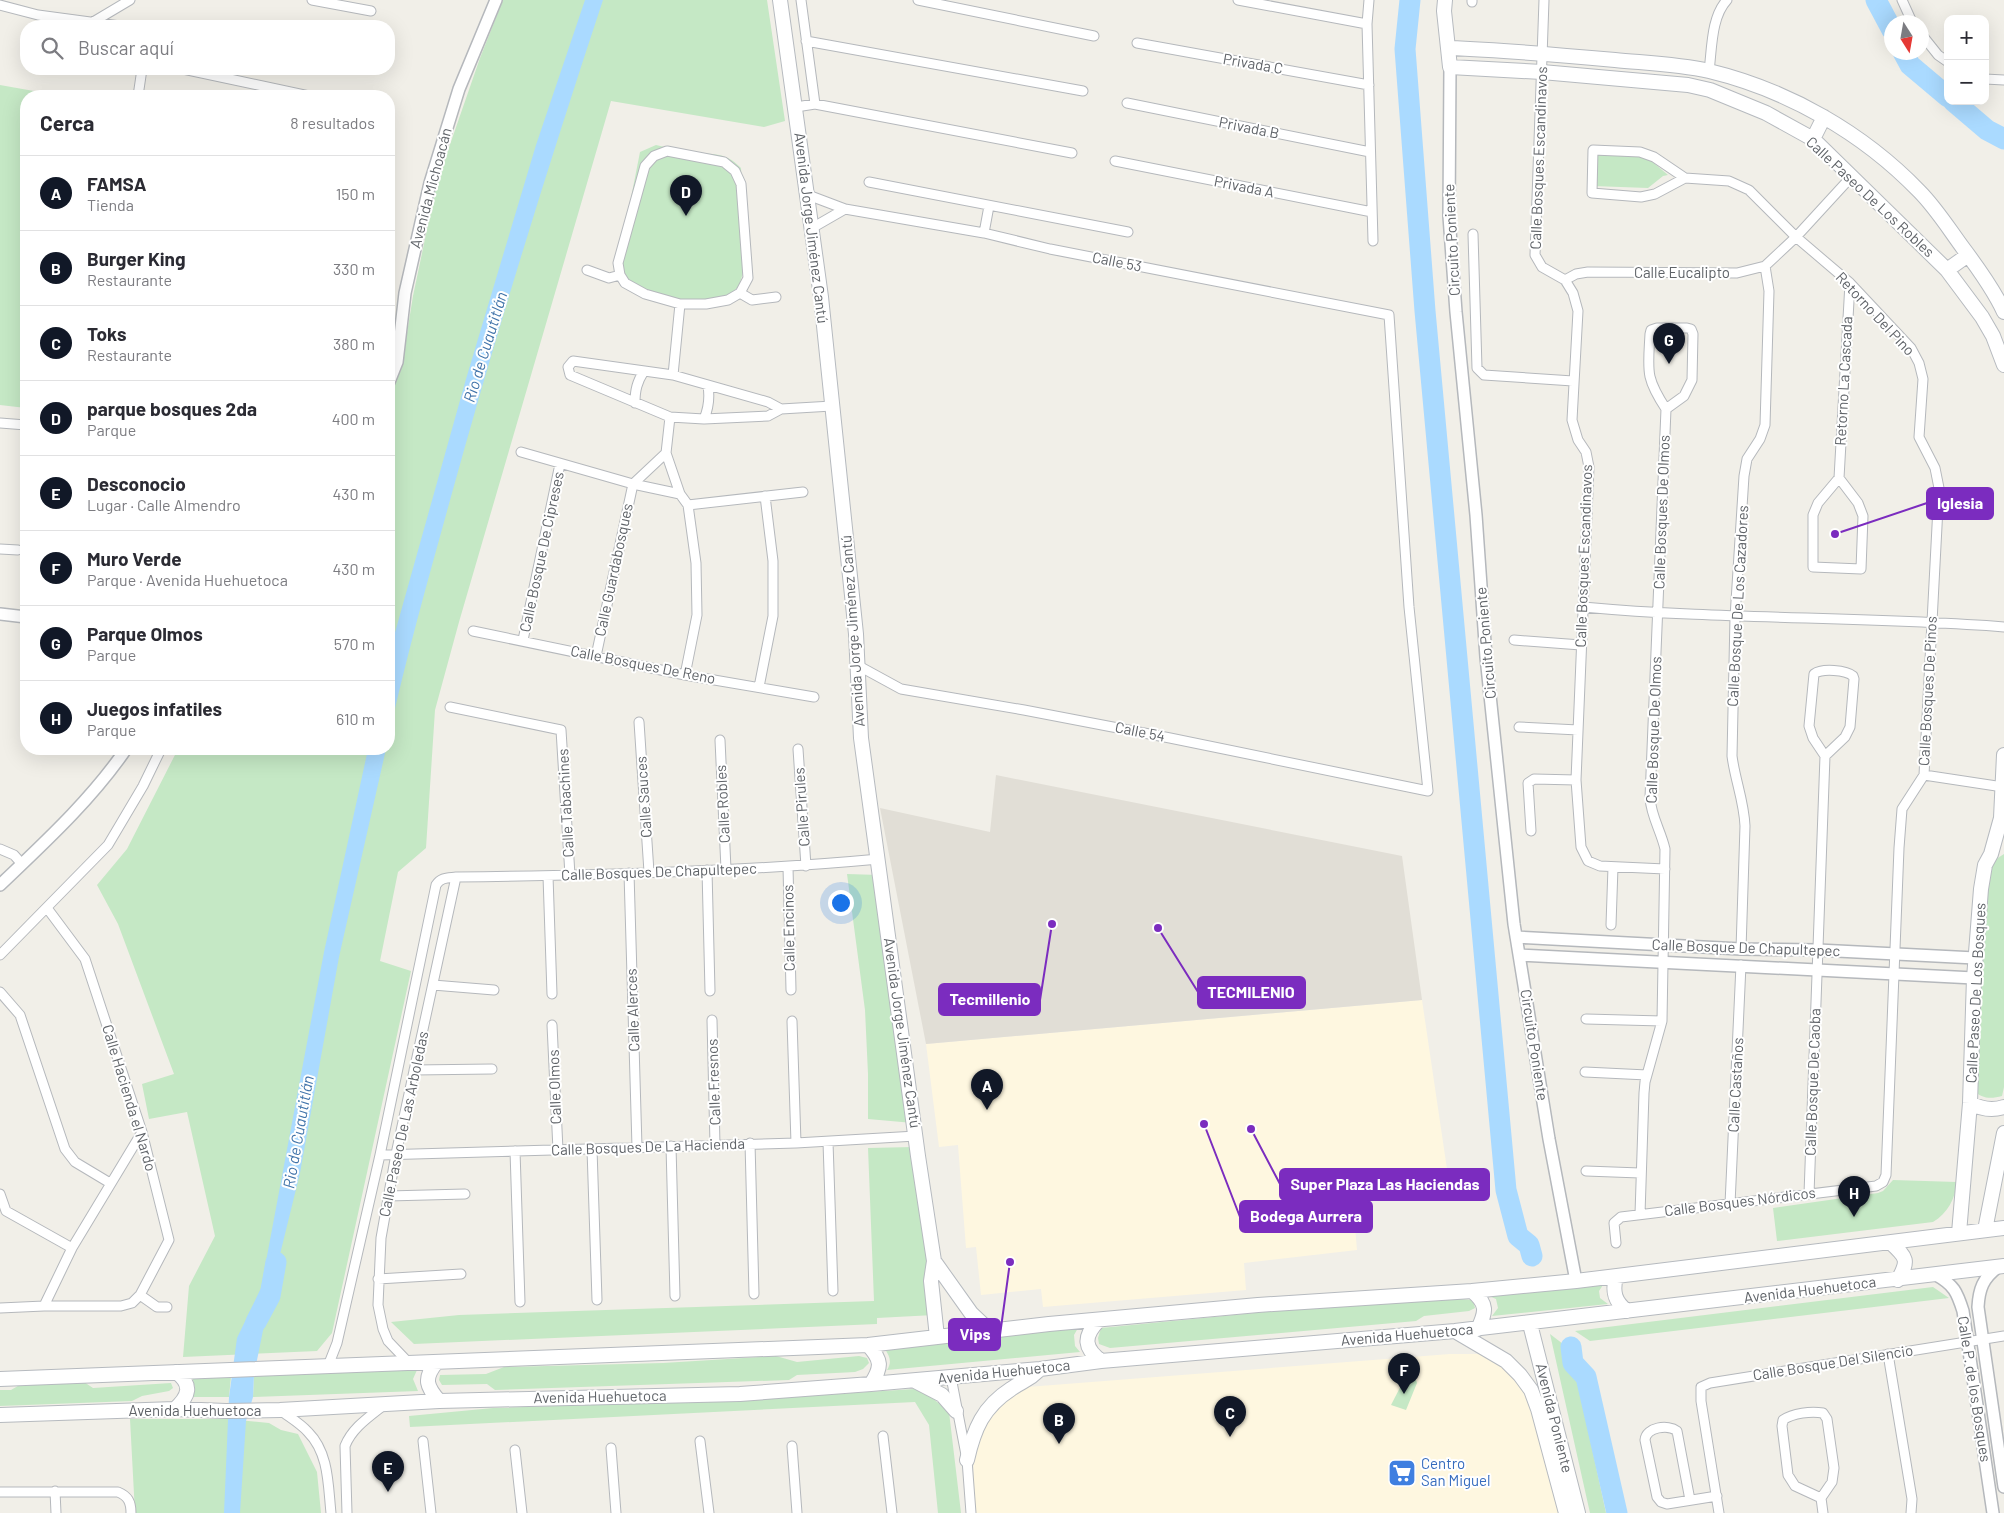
<!DOCTYPE html>
<html lang="es">
<head>
<meta charset="utf-8">
<style>
	body { margin:0; font-family:Barlow,sans-serif; background:#f2f2f3; color:#2b2b33 }
	.controls { position:absolute; right:15px; top:15px; display:grid; overflow:hidden; border-radius:10px; box-shadow:0 5px 20px #0002 }
	.controls button { width:45px; height:45px; display:grid; place-items:center; padding:0; border:0; border-bottom:1px solid #e1e1e2; background:#fff; color:#2b2b33; font:25px sans-serif }
	.compass { position:absolute; left:1884px; top:15px; width:45px; height:45px; border-radius:50%; background:#fff; box-shadow:0 5px 20px #0002; rotate:169deg }
	.you { position:absolute; left:840px; top:902px; width:18px; height:18px; margin:-12px; border:4px solid #fff; border-radius:50%; background:#1a73e8; box-shadow:0 0 0 8px #1a73e833 }
	.badge { display:grid; place-items:center; width:32px; height:32px; border-radius:50%; background:#111827; color:#fff; font-size:16px; font-weight:700 }
	.pin { position:absolute; translate:-50% -41px; filter:drop-shadow(0 1px 2px #0008) }
	.pin::after { content:''; position:absolute; top:26px; width:18px; height:15px; background:inherit; clip-path:polygon(0 0,100% 0,50% 100%) }
	.list { margin:0; padding:0; list-style:none }
	h2 { display:flex; justify-content:space-between; align-items:center; height:65px; margin:0; padding:0 20px; font-size:21px }
	h2 small { font-size:16px; font-weight:400; color:#7c7c81 }
	.list li { display:grid; grid-template-columns:32px 1fr auto; gap:15px; align-items:center; box-sizing:border-box; height:75px; padding:0 20px; border-top:1px solid #e1e1e2 }
	.list b { display:block; font-size:19px; white-space:nowrap }
	.list p { margin:0; font-size:16px; white-space:nowrap; color:#7c7c81 }
	.list em { font-size:16px; font-style:normal; color:#7c7c81 }
	.icon { flex:none; width:28px; height:28px; fill:none; stroke:currentColor; stroke-width:2; stroke-linecap:round; stroke-linejoin:round }
	.map { position:relative; flex:none; width:2004px; height:1513px; overflow:hidden }
	.search { position:absolute; background:#fff; box-shadow:0 5px 20px #0002; left:20px; top:20px; width:375px; height:55px; display:flex; align-items:center; gap:12px; box-sizing:border-box; padding:0 18px; border-radius:20px; color:#7c7c81; font-size:19px }
	.panel { position:absolute; background:#fff; box-shadow:0 5px 20px #0002; left:20px; top:90px; width:375px; height:665px; border-radius:20px }
	.map>svg:first-child { display:block }
	.commercial { fill:#fef7e0 }
	.education { fill:#e1ded6 }
	.green { fill:#c5e8c5 }
	.water { fill:#aadaff }
	.lines { fill:none; stroke-linecap:round; stroke-linejoin:round }
	.river { stroke:#aadaff; stroke-width:21 }
	.minor-casing { stroke:#b5b8bc; stroke-width:11 }
	.tertiary-casing { stroke:#b5b8bc; stroke-width:14 }
	.secondary-casing { stroke:#b6babf; stroke-width:16 }
	.minor { stroke:#fff; stroke-width:9 }
	.tertiary { stroke:#fff; stroke-width:11 }
	.secondary { stroke:#fff; stroke-width:14 }
	.labels { text-anchor:middle; stroke-width:4; stroke-linejoin:round; paint-order:stroke }
	.street-label { font-size:15px; fill:#5f6368; stroke:#fff }
	.shop-label { font-size:15px; fill:#366cbe; stroke:#fff; text-anchor:start }
	.water-label { font-size:16px; font-style:italic; fill:#4174aa; stroke:#fff }
	.leader { fill:none; stroke:#7b2cbf; stroke-width:2 }
	.callout-dot { fill:#7b2cbf; stroke:#fff; stroke-width:2 }
	.callout { fill:#7b2cbf; stroke:#7b2cbf; stroke-width:2 }
	.callout-label { font-size:16px; text-anchor:middle; font-weight:bold; fill:#fff }
</style>
</head>
<body>
<div class="map">
<svg width="2004" height="1513" viewBox="0 0 2004 1513">
	<rect width="100%" height="100%" fill="#f1efe8"/>
	<path class="commercial" d="M1422,1000l25,169 -96,10 6,71 -113,13 2,27 -203,17 -2,-18 -60,6 -5,-48 -10,1 -8,-103 -19,2 -13,-103z
		M1450,1354h30l25,14 14,13 13,21 27,111h-584l-2,-20 1,-49 13,-26 18,-21 22,-10z"/>
	<path class="education" d="M996,775l406,81 20,144 -496,44 -46,-236 110,24z"/>
	<path class="green" d="M503,0h264l18,121 -21,6 -153,-26 -152,521 -24,88 -9,138 -28,24 -18,89 31,10 -79,362 -15,18 -134,6 6,-71 26,-50 -28,-124 -38,7 -7,-35 32,-10 -56,-150 -21,-39 30,-36 51,-100h211v-356l12,-23 12,-74 24,-114 43,-124z
		M0,85l62,11h-36v312l-26,-3z
		M656,145c10,2 20,5 31,7 22,3 37,-2 54,16l5,95 -7,23 -15,14 -48,2 -23,-6 -32,-19 -4,-8 23,-117z
		M1594,152l48,1 26,22 -5,1 -15,12 -55,-2z
		M2004,854v233l-2,9c-11,3 -20,3 -29,-6l17,-227z
		M847,874l32,1 34,248 -45,-4v-45l-3,-64z
		M913,1147l21,168 -57,3v6l-463,20 -23,-22 68,-7 415,-14 -6,-153z
		M1893,1180l64,2c-2,17 -9,31 -24,40l-156,19 -4,-33 105,-15 5,-2z
		M1605,1282l-6,9 1,7 8,6 -116,12 6,-8 -2,-9 -7,-3z
		M1933,1287l16,11 -359,43 -15,-10z
		M1459,1299l14,1 2,8 -6,3 -45,5 -8,5 -306,27 -11,-4 -1,-6 3,-10 174,-17z
		M1078,1328l-4,7 1,11 5,6 -193,18c5,-8 3,-13 -2,-21z
		M1550,1334l13,10 6,22 9,17 28,130h-16z
		M776,1356l21,6 62,-6 8,2 2,5 -6,6 -8,3 -58,3 -8,5 -294,10 -8,-6 -45,1 -3,-5 1,-5 46,-1 18,-7 159,-4z
		M417,1370l-4,9 5,12 -165,6 1,-22z
		M1407,1374l8,3 2,6 -11,27 -15,-5z
		M192,1377h39l-2,20h-39l5,-9z
		M84,1382l9,6 78,-5 2,5 -4,3 -27,5 -10,5 -132,5v-16h11l12,-7z
		M914,1389l16,7 19,16 12,101h-23l-9,-88 -14,-23 -505,25 -1,-11 84,-8 235,-7z
		M130,1419h98l41,4 12,7 17,4 19,38 4,41h-186z"/>
	<path class="water" d="M585,0h18c-54,163 -105,327 -151,493 -22,80 -45,160 -63,242v-81l77,-275 70,-234z
		M368,749h18l-47,208 -39,216 -29,118 -17,84 -1,22 -7,24 -6,92h-16l5,-116 8,-59 24,-50 63,-336z"/>
	<g class="lines">
		<path class="river" d="M1410,0l-5,49 20,262 81,879 12,46 11,9 3,11
			M1876,0l16,30
			M1903,52l7,13 38,32
			M1953,101l34,29 17,9
			M256,1322l14,-26 6,-34
			M1571,1347l2,16 13,14 31,136"/>
		<defs>
			<path id="minor" d="M312,0l59,11
				M801,0l14,104
				M918,0l176,36
				M1238,0l129,24
				M1369,0l-2,24 6,217
				M1544,0l-9,255 7,12 23,13 8,13 5,18 -6,109 6,20 8,12 3,15 -13,313 5,67 7,14 12,5 65,3
				M1902,0l10,22
				M1472,2v-2
				M0,5l38,10 82,11
				M93,22l37,-22
				M1922,35l16,20 10,7
				M806,41l277,50
				M1137,43l232,42
				M183,69l126,27
				M1709,71c3,-22 2,-54 18,-71
				M1985,79l19,1
				M138,96l4,-27
				M1127,103l243,49
				M796,107l19,-3 257,49
				M667,151l57,11 11,9 6,13 7,94 -8,15 -12,7 -22,4h-26l-35,-10 -20,-11 -5,-8 -2,-12 27,-97 9,-10z
				M1115,161l257,51
				M869,182l259,50
				M808,195l37,14 139,24 66,16 339,66 20,292 19,184 -258,-53 -146,-28 -123,-21 -44,-24
				M812,228l33,-19
				M984,233l5,-27
				M1473,234l4,134 7,7 89,6
				M587,270l22,8 11,-3
				M1565,280l11,-6 12,-2 149,1 28,-7 31,-29 56,-61
				M740,293l12,7 24,-3
				M673,375l7,-71
				M635,403c0,-13 2,-21 9,-32
				M781,409l-13,-7 -95,-27 -100,-14 -5,6 2,8 100,42 34,2 64,-3 13,-7 51,-3
				M670,417l-4,36 14,41 8,11 8,58 1,52 -12,60
				M704,419c5,-12 6,-21 4,-33
				M0,423l26,2
				M521,452l112,32 47,10
				M1839,478l19,25 5,13 -2,53 -48,-2v-52l5,-12z
				M1839,478l11,-195
				M633,484l33,-31
				M688,505l115,-13
				M0,549l18,1
				M1583,607c140,13 281,9 421,20
				M473,631l212,44 129,22
				M523,640l37,-176
				M1514,640l67,5
				M596,656l37,-172
				M759,687l14,-71v-55l-8,-65
				M450,707l111,23 9,145
				M639,722l10,150
				M1519,727l59,3
				M720,740l6,129
				M798,749l8,117
				M1924,775l79,12
				M1531,831l-3,-48 6,-4 42,1
				M0,849l14,6 8,9
				M788,867l3,123
				M707,870l3,121
				M629,873l8,274
				M548,876l4,118
				M1611,925l2,-58
				M1741,949l4,-123c-1,-25 -10,-46 -13,-70l3,-139 9,-141 3,-17 13,-20 5,-14 4,-134 -4,-25
				M0,955l108,-110 35,-59 18,-37
				M433,985l61,5
				M0,992l20,23 45,134 10,13 35,21
				M1586,1019l76,2
				M712,1020l3,125
				M792,1021l4,122
				M552,1025l6,125
				M414,1070l78,-1
				M1585,1072l62,3
				M828,1142l5,149
				M750,1143l4,151
				M671,1146l4,150
				M592,1149l5,151
				M515,1151l5,151
				M380,1155l416,-12 120,-7
				M1586,1171l54,2
				M0,1194l6,17 66,37
				M1809,1194l16,-438 -12,-18 -4,-12 5,-52c8,-6 32,-4 39,2l1,3 -4,48 -5,10 -20,19
				M388,1196l77,-2
				M1730,1204l11,-239
				M1640,1214l4,-121 1,-11 17,-61 3,-172c-4,-18 -14,-33 -15,-51l16,-389c-21,-32 -18,-38 -16,-75l1,-4 6,-2h30l4,1 2,5 -1,46 -8,16 -18,13
				M1616,1243l-2,-20 7,-6 255,-31 7,-4 3,-7 13,-327 3,-39 22,-34 15,-287 -4,-20 -16,-31 4,-58 -4,-16 -8,-15 -61,-65 -54,-46 -47,-47 -20,-9 -44,-3 -31,-21 -14,-5 -47,-2 -1,43 49,4 14,-3 30,-16
				M378,1279l83,-5
				M140,1295l17,12h10
				M44,1306l28,-58 70,-116
				M0,1308l44,-2h77l11,-3 8,-8 29,-55 -27,-108 -57,-173 -38,-51
				M1888,1354l24,145 -1,14
				M409,1363l-21,-22 -5,-12 -5,-24 3,-67 15,-84 60,-277
				M328,1366l9,-23 43,-188 56,-270c5,-8 12,-7 20,-8 141,-2 283,-5 423,-18
				M951,1377l16,83 4,53
				M280,1410c9,7 20,13 28,22 21,21 20,53 23,81
				M883,1436l9,77
				M423,1441l8,72
				M700,1441l9,72
				M792,1446l5,67
				M611,1448l5,65
				M515,1450l7,63
				M55,1491l1,22
				M0,1492h118c10,4 13,10 13,21
				M1821,1498l-26,-12 -7,-11 -6,-49 1,-6c10,-7 28,-9 40,-7l4,6 7,49 -2,14 -11,16 2,15
				M1690,1500l-13,-69c-9,-7 -31,-4 -32,9l12,57 4,5 6,2 50,-8
				M347,1513l-2,-67c7,-18 24,-29 39,-41
				M1719,1513l-18,-112v-14l9,-4 294,-47"/>
			<path id="tertiary" d="M1450,67l-1,149 7,96 20,203 10,142 28,267 35,215 27,142
				M389,382l8,-20 8,-69 25,-110 29,-94 37,-89
				M0,614l26,3
				M0,885c44,-42 91,-85 126,-136
				M1516,937l225,12 77,1 157,8
				M1519,955l455,23
				M1998,1267c-15,11 -19,22 -20,40l26,180
				M1936,1275c18,10 21,17 27,36l30,202"/>
			<path id="secondary" d="M780,0l41,297 35,337 5,104 57,418 16,105 -3,20 6,56
				M1445,0l-1,11 6,56 92,5 146,13 22,5 56,23 47,26 134,131 35,47 11,19 11,29
				M1449,48c55,2 111,7 166,12 31,3 63,4 94,11 79,19 154,62 210,120 17,17 30,38 44,57 15,20 31,42 41,64
				M1813,139l11,-22
				M1947,270l21,-15
				M1970,1103c11,6 22,8 34,4
				M1985,1230l19,-97
				M1959,1233l11,-130 4,-125 7,-89 4,-24 6,-11 10,-36 3,-63
				M1891,1243c16,15 18,17 7,37
				M934,1261l37,52 19,18
				M1616,1277c-4,15 -1,25 11,34
				M1472,1291c16,13 14,21 6,38
				M1098,1321c-15,16 -14,27 3,40
				M1530,1324l48,189
				M1455,1331l51,30 14,14 11,15 7,19 28,104
				M868,1345c14,15 14,22 3,39
				M436,1363c-13,16 -9,24 3,38
				M0,1379l868,-34 181,-21 209,-19 214,-14 104,-10 428,-53
				M915,1381l27,14 14,16
				M175,1409c14,-13 18,-24 1,-37
				M0,1415l175,-6 51,2 54,-1 159,-9 301,-7 131,-10 169,-15 61,-8 354,-30 549,-65
				M967,1460c7,-31 16,-53 44,-71 13,-9 17,-8 29,-20"/>
		</defs>
		<use href="#minor" class="minor-casing"/>
		<use href="#tertiary" class="tertiary-casing"/>
		<use href="#secondary" class="secondary-casing"/>
		<use href="#minor" class="minor"/>
		<use href="#tertiary" class="tertiary"/>
		<use href="#secondary" class="secondary"/>
	</g>
	<defs>
		<symbol id="supermarket-square" viewBox="-11 -11 22 22"><rect x="-9" y="-9" width="18" height="18" rx="4" fill="#3f7fe0" stroke="#fff"/><path d="M-6-5.5h2.5l.6 2H6L4.5 2H-2.5L-4.4-4H-6ZM-1.5 3.2a1.3 1.3 0 1 0 .1 0ZM3 3.2a1.3 1.3 0 1 0 .1 0Z" fill="#fff"/></symbol>
	</defs>
	<g fill-rule="evenodd">
		<use href="#supermarket-square" x="1386" y="1457" width="32" height="32"/>
	</g>
	<g class="labels">
		<g class="street-label">
			<text transform="translate(1253 64) rotate(10)" y="5">Privada C</text>
			<text transform="translate(1249 128) rotate(11)" y="5">Privada B</text>
			<text transform="translate(1539 158) rotate(-88)" y="5">Calle Bosques Escandinavos</text>
			<text transform="translate(1244 187) rotate(11)" y="5">Privada A</text>
			<text transform="translate(431 188) rotate(-75)" y="5">Avenida Michoacán</text>
			<text transform="translate(1870 197) rotate(43)" y="5">Calle Paseo De Los Robles</text>
			<text transform="translate(811 228) rotate(83)" y="5">Avenida Jorge Jiménez Cantú</text>
			<text transform="translate(1452 240) rotate(-93)" y="5">Circuito Poniente</text>
			<text transform="translate(1117 262) rotate(11)" y="5">Calle 53</text>
			<text x="1682" y="278">Calle Eucalipto</text>
			<text transform="translate(1875 314) rotate(47)" y="5">Retorno Del Pino</text>
			<text transform="translate(1844 381) rotate(-87)" y="5">Retorno La Cascada</text>
			<text transform="translate(1662 512) rotate(-88)" y="5">Calle Bosques De Olmos</text>
			<text transform="translate(542 552) rotate(-78)" y="5">Calle Bosque De Cipreses</text>
			<text transform="translate(1584 556) rotate(-88)" y="5">Calle Bosques Escandinavos</text>
			<text transform="translate(614 570) rotate(-78)" y="5">Calle Guardabosques</text>
			<text transform="translate(1738 606) rotate(-87)" y="5">Calle Bosque De Los Cazadores</text>
			<text transform="translate(853 631) rotate(-94)" y="5">Avenida Jorge Jiménez Cantú</text>
			<text transform="translate(1486 643) rotate(-95)" y="5">Circuito Poniente</text>
			<text transform="translate(643 665) rotate(11)" y="5">Calle Bosques De Reno</text>
			<text transform="translate(1928 691) rotate(-87)" y="5">Calle Bosques De Pinos</text>
			<text transform="translate(1654 730) rotate(-88)" y="5">Calle Bosque De Olmos</text>
			<text transform="translate(1140 732) rotate(11)" y="5">Calle 54</text>
			<text transform="translate(644 797) rotate(-94)" y="5">Calle Sauces</text>
			<text transform="translate(566 803) rotate(-93)" y="5">Calle Tabachines</text>
			<text transform="translate(723 804) rotate(-93)" y="5">Calle Robles</text>
			<text transform="translate(802 807) rotate(-94)" y="5">Calle Pirules</text>
			<text transform="translate(659 872) rotate(-2)" y="5">Calle Bosques De Chapultepec</text>
			<text transform="translate(789 928) rotate(-91)" y="5">Calle Encinos</text>
			<text transform="translate(1746 948) rotate(2)" y="5">Calle Bosque De Chapultepec</text>
			<text transform="translate(1976 993) rotate(-87)" y="5">Calle Paseo De Los Bosques</text>
			<text transform="translate(633 1010) rotate(-92)" y="5">Calle Alerces</text>
			<text transform="translate(902 1033) rotate(82)" y="5">Avenida Jorge Jiménez Cantú</text>
			<text transform="translate(1534 1045) rotate(81)" y="5">Circuito Poniente</text>
			<text transform="translate(714 1082) rotate(-92)" y="5">Calle Fresnos</text>
			<text transform="translate(1813 1082) rotate(-88)" y="5">Calle Bosque De Caoba</text>
			<text transform="translate(1736 1085) rotate(-87)" y="5">Calle Castaños</text>
			<text transform="translate(555 1087) rotate(-92)" y="5">Calle Olmos</text>
			<text transform="translate(129 1098) rotate(73)" y="5">Calle Hacienda el Nardo</text>
			<text transform="translate(404 1124) rotate(-78)" y="5">Calle Paseo De Las Arboledas</text>
			<text transform="translate(648 1147) rotate(-2)" y="5">Calle Bosques De La Hacienda</text>
			<text transform="translate(1740 1202) rotate(-7)" y="5">Calle Bosques Nórdicos</text>
			<text transform="translate(1810 1290) rotate(-7)" y="5">Avenida Huehuetoca</text>
			<text transform="translate(1407 1335) rotate(-5)" y="5">Avenida Huehuetoca</text>
			<text transform="translate(1833 1363) rotate(-9)" y="5">Calle Bosque Del Silencio</text>
			<text transform="translate(1004 1372) rotate(-6)" y="5">Avenida Huehuetoca</text>
			<text transform="translate(1974 1389) rotate(81)" y="5">Calle P. de los Bosques</text>
			<text transform="translate(600 1397) rotate(-1)" y="5">Avenida Huehuetoca</text>
			<text x="195" y="1416">Avenida Huehuetoca</text>
			<text transform="translate(1554 1418) rotate(76)" y="5">Avenida Poniente</text>
		</g>
		<g class="shop-label">
			<text x="1421" y="1469">Centro<tspan x="1421" dy="17">San Miguel</tspan></text>
		</g>
		<g class="water-label">
			<text transform="translate(485 347) rotate(-73)" y="6">Rio de Cuautitlán</text>
			<text transform="translate(298 1132) rotate(-80)" y="6">Rio de Cuautitlán</text>
		</g>
	</g>
	<path class="leader" d="M1835 534L1927 503M1158 928L1198 992M1052 924L1040 1000M1251 1129L1280 1184M1204 1124L1240 1217M1010 1262L1000 1335"/>
	<g class="callout-dot">
		<circle cx="1835" cy="534" r="5"/>
		<circle cx="1158" cy="928" r="5"/>
		<circle cx="1052" cy="924" r="5"/>
		<circle cx="1251" cy="1129" r="5"/>
		<circle cx="1204" cy="1124" r="5"/>
		<circle cx="1010" cy="1262" r="5"/>
	</g>
	<g class="callout">
		<rect x="1927" y="488" width="66" height="31" rx="5"/>
		<rect x="1198" y="977" width="107" height="31" rx="5"/>
		<rect x="939" y="984" width="101" height="31" rx="5"/>
		<rect x="1280" y="1169" width="209" height="31" rx="5"/>
		<rect x="1240" y="1201" width="132" height="31" rx="5"/>
		<rect x="949" y="1319" width="51" height="31" rx="5"/>
	</g>
	<g class="callout-label">
		<text x="1960" y="509">Iglesia</text>
		<text x="1251" y="998">TECMILENIO</text>
		<text x="990" y="1005">Tecmillenio</text>
		<text x="1385" y="1190">Super Plaza Las Haciendas</text>
		<text x="1306" y="1222">Bodega Aurrera</text>
		<text x="975" y="1340">Vips</text>
	</g>
</svg>
<div class="controls">
<button>+</button>
<button>−</button>
</div>
<svg class="compass" viewBox="-18 -18 36 36"><path d="M0-13l5 13h-10z" fill="#e53935"/><path d="M0 13l5-13h-10z" fill="#7c7c81"/></svg>
<div class="you"></div>
<div class="pin badge" style="left:987px;top:1110px">A</div>
<div class="pin badge" style="left:1059px;top:1444px">B</div>
<div class="pin badge" style="left:1230px;top:1437px">C</div>
<div class="pin badge" style="left:686px;top:216px">D</div>
<div class="pin badge" style="left:388px;top:1492px">E</div>
<div class="pin badge" style="left:1404px;top:1394px">F</div>
<div class="pin badge" style="left:1669px;top:364px">G</div>
<div class="pin badge" style="left:1854px;top:1217px">H</div>
<div class="search"><svg class="icon" aria-label="search" viewBox="0 0 24 24"><circle cx="10" cy="10" r="6"/><path d="M15 15l6 6"/></svg>Buscar aquí</div>
<section class="panel">
<h2>Cerca<small>8 resultados</small></h2>
<ul class="list">
<li><span class="badge">A</span><div><b>FAMSA</b><p>Tienda</p></div><em>150 m</em></li>
<li><span class="badge">B</span><div><b>Burger King</b><p>Restaurante</p></div><em>330 m</em></li>
<li><span class="badge">C</span><div><b>Toks</b><p>Restaurante</p></div><em>380 m</em></li>
<li><span class="badge">D</span><div><b>parque bosques 2da</b><p>Parque</p></div><em>400 m</em></li>
<li><span class="badge">E</span><div><b>Desconocio</b><p>Lugar · Calle Almendro</p></div><em>430 m</em></li>
<li><span class="badge">F</span><div><b>Muro Verde</b><p>Parque · Avenida Huehuetoca</p></div><em>430 m</em></li>
<li><span class="badge">G</span><div><b>Parque Olmos</b><p>Parque</p></div><em>570 m</em></li>
<li><span class="badge">H</span><div><b>Juegos infatiles</b><p>Parque</p></div><em>610 m</em></li>
</ul>
</section>
</div>
</body>
</html>
